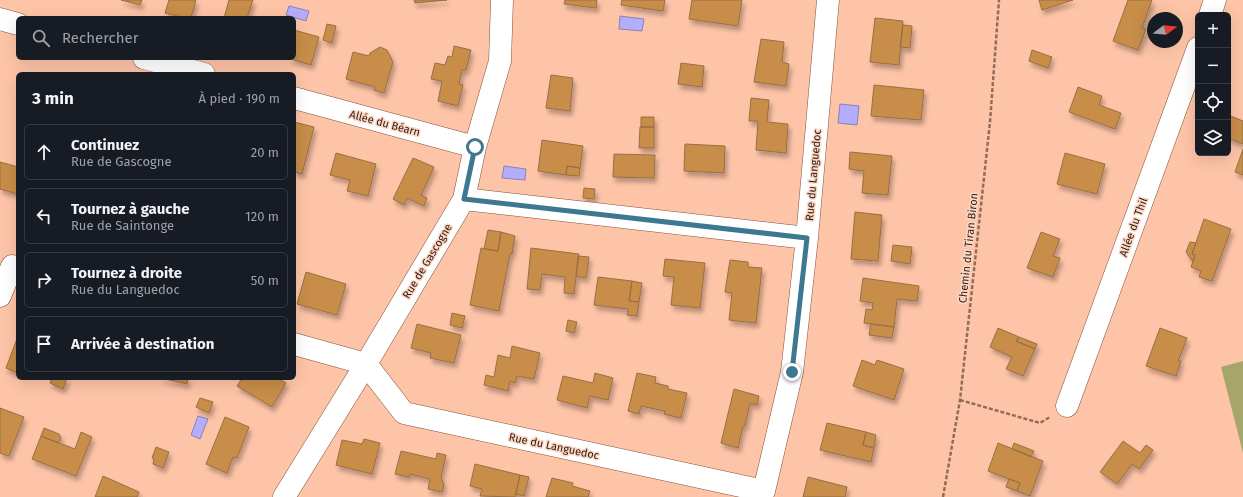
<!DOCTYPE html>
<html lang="fr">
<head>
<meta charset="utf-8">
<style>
	body { margin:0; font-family:"Fira Sans",sans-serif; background:#20242c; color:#f1f3f6 }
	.controls { position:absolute; right:12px; top:12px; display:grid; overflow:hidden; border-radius:6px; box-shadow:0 4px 16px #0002 }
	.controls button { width:36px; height:36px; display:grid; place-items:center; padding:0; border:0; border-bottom:1px solid #363941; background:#171b24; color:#f1f3f6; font:20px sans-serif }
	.compass { position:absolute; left:1147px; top:12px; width:36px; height:36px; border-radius:50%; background:#171b24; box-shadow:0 4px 16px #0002; rotate:74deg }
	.stop { position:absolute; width:12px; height:12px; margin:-9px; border:3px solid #3d7890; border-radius:50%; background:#fff }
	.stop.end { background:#3d7890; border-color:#fff; box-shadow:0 1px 4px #0008 }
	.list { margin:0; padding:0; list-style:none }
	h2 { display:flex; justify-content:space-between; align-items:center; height:52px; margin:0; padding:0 16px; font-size:17px }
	h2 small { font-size:13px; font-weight:400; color:#9ea1a6 }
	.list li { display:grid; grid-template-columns:26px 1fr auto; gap:12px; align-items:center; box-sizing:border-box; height:56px; margin:0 8px 8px; padding:0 8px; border:1px solid #363941; border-radius:6px }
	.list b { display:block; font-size:15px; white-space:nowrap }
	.list p { margin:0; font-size:13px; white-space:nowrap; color:#9ea1a6 }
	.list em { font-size:13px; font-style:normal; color:#9ea1a6 }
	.icon { flex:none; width:22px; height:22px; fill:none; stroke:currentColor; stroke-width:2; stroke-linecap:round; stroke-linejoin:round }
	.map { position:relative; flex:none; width:1243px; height:497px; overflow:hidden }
	.search { position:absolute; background:#171b24; box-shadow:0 4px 16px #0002; left:16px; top:16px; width:280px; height:44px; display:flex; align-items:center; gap:10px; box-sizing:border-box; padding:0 14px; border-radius:6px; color:#9ea1a6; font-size:15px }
	.panel { position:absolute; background:#171b24; box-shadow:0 4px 16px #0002; left:16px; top:72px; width:280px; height:308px; border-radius:6px }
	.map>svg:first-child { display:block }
	.green { fill:#a6a56a }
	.water { fill:#b4adfc; stroke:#8c81b5 }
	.building { fill:#c88d49; stroke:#976f44; filter:url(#shadow) }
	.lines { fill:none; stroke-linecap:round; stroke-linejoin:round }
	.minor-casing { stroke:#845238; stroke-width:23 }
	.path { stroke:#936c58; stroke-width:2.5; stroke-dasharray:4 2; stroke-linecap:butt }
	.minor { stroke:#fff; stroke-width:22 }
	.route { stroke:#3d7890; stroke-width:5 }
	.labels { text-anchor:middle; stroke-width:3; stroke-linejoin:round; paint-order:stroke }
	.street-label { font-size:11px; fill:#2f1a0f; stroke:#fbd7c5 }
</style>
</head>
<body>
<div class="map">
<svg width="1243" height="497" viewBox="0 0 1243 497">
	<defs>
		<filter id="shadow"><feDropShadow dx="2.5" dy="4.5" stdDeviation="2" flood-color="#0004"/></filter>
	</defs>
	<rect width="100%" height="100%" fill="#fec4a7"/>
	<path class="green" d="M1243,361v92l-22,-86z"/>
	<path class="water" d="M289,6l20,5 -3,10 -20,-6z
		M620,16l24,3 -2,12 -23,-2z
		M840,104l19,2 -2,19 -19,-2z
		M504,166l22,3 -1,11 -23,-2z
		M198,416l10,3 -8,20 -9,-4z"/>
	<path class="building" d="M121,0h21l-2,5z
		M169,0h27l-5,18h-6l-20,-5z
		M229,0h24l-6,18h-23z
		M414,0h33l-32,3z
		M565,0h32l-1,8 -32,-4z
		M622,0h43l-2,11 -42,-6z
		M692,0h50l-4,26 -49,-7z
		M1039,0h34l-31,10z
		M1128,0h24l-10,28 4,1 -8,21 -25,-9z
		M875,18l28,3 -4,44 -29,-3z
		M327,24l9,2 -4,17 -9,-3z
		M903,25l9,1 -2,22 -10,-1z
		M294,30l25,7 -8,28 -24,-7h7z
		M761,39l23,3 -2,20 7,2 -3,22 -32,-4z
		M454,46l17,4 -5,20h-4l-3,14 4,1 -5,21 -20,-5 4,-20 -11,-2 4,-16 10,2 3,-9 4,1z
		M380,47l7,3 6,12 -9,31 -10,-3 1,-3 -29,-8 7,-27 16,4 1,-3z
		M1032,50l20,7 -4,11 -19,-7z
		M681,63l23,3 -2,21 -24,-3z
		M551,75l22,3 -3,33 -24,-3z
		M874,85l50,5 -3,30 -50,-4z
		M1078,87l24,9 -3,9 22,8 -6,16 -46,-17z
		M751,98l18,2 -2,22 21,2 -2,29 -30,-3 2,-29h-9z
		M1228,115l15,6v23l-15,-6z
		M641,117h13v10h-13z
		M294,122l20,5 -12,47 -8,-2z
		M640,127h14v21h-15z
		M542,140l41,6 -3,22 -13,-2 -1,9 -28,-4z
		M685,144l40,2 -1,27 -40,-2z
		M1243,149v26l-8,-3z
		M850,152l42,4 -4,39 -26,-2 2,-22 -15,-2z
		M336,153l40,11 -8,32 -21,-5 3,-11 -20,-5z
		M1065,153l40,11 -8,30 -40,-10z
		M614,154l41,1 -1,23 -41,-1z
		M413,158l21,9 -13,28 6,3 -3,8 -17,-8 -3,7 -11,-6z
		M0,162l18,5v27l-18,-5z
		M567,166l13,2 -1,8 -13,-1z
		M584,188l11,1 -1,10 -11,-1z
		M855,212l27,3 -4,46 -27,-2z
		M1204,219l27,10 -19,52 -13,-4 2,-6 -10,-4 4,-12 -3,-1z
		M488,230l13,2 -3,19 -14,-2z
		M501,232l14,4 -3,18h-2l-11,57 -29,-6 11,-57 17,3z
		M1041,232l19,7 -7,17 7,2 -7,19 -26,-9z
		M1190,242l6,1 -4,11 3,1 -2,7 -7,-10z
		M893,245l19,2 -2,17 -19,-3z
		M531,248l48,6 -5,40 -10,-1 1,-16 -23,-3 -2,16 -13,-1z
		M578,256l11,1 -3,21 -10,-2z
		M665,259l40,4 -5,45 -29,-3 3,-28 -11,-1z
		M730,260l18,2v5l14,1 -6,55 -27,-3 3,-27 -7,-1z
		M306,272l40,12 -9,31 -40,-11z
		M598,277l34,4 -3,20 10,1 -2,14 -10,-1 1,-6 -34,-4z
		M863,278l56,8 -2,15 -20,-2 -3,28 -30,-4 2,-14 6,1 1,-7 -13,-2z
		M632,281l10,2 -3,19 -10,-1z
		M452,313l13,3 -3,12 -12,-3z
		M568,320l9,2 -3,11 -8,-2z
		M417,324l44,11 -7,28 -24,-5 1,-5 -20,-5z
		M871,324l23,3 -2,11 -23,-3z
		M998,328l21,9 -3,4 19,8 -12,27 -17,-7 6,-12 -22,-10z
		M1160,328l27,10 -9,23h3l-5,15 -30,-10z
		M18,336v37l-12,-5z
		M1019,337l18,7 -2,5 -19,-8z
		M512,346l28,7 -6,26 -17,-3 -2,7 -5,-2 -2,10 -24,-6 2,-10 8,2 4,-22 12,3z
		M862,360l13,5 2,-5 27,9 -10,31 -41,-14z
		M595,373l18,5 -5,22 -18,-4 -3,12 -30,-8 6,-24 30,7z
		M637,373l19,4 -1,6 13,3v3l19,4 -6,25 -17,-4 1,-3 -24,-5 -2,8 -11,-3z
		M52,378h15l-4,11 -13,-6z
		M161,378h27l-1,6z
		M242,378h36l8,5 -14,24 -35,-21z
		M734,389l25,7 -2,9 -7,-2 -5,23h-2l-5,22 -17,-5z
		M200,398l13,4 -4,11 -13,-6z
		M0,408l24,9 -15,39 -9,-3z
		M225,417l24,10 -12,31 -4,-1 -6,16 -21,-9z
		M827,423l39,9 -3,13 11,3 -3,14 -51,-12z
		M44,428l15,6 2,4 -3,5 -17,-7z
		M81,432l11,5 -16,39 -44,-17 9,-23 34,13z
		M866,432l10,3 -2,13 -11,-3z
		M364,439l16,4 -8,31 -36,-9 6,-25 20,4z
		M1123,441l17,12 6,-8 7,5 -14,19 -7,-5 -15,20 -17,-12z
		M998,443l45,18 -13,35 -13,-5 3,-8 -32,-12z
		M1014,443l20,8 -3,6 -19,-8z
		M156,447l13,5 -6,16 -10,-4 1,-5 -2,-1z
		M401,451l35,8 1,-6 9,2 -5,22 3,8 -2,7 -14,-3 2,-10 -20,-5 -1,3 -14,-3z
		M475,464l45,11 -5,22 -35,-1 2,-7 -12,-3z
		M520,475l9,2 -5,19 -8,-2z
		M103,476l36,16 -2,5h-42z
		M808,477l39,10 -2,10h-42z
		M552,478l21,5 -1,3 18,5 -2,6h-42z
		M1009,479l11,4 -3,8 -11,-4z"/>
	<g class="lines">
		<defs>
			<path id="minor" d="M1210,15l5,-15
				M0,19l18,5
				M144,58l60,16
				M294,98l181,49
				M464,199l343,39
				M0,296l12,-30 6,2
				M294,344l72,20 38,49 360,78 28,-119 15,-134 21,-238
				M1067,406l131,-358
				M284,497l82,-133 98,-165 11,-52 25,-86 2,-61"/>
		</defs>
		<use href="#minor" class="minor-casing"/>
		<path class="path" d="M960,400l80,23 10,-6
			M943,497l17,-97 30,-278 9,-122"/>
		<use href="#minor" class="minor"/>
	</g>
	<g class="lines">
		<path class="route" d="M475,147l-11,52 343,39 -15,134"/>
	</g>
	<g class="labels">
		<g class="street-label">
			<text transform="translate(385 123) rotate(15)" y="4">Allée du Béarn</text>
			<text transform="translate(813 175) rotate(-85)" y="4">Rue du Languedoc</text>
			<text transform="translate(1133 227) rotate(-70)" y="4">Allée du Thil</text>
			<text transform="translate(968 248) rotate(-84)" y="4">Chemin du Tiran Biron</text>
			<text transform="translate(427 261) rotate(-59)" y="4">Rue de Gascogne</text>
			<text transform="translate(554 446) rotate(12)" y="4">Rue du Languedoc</text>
		</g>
	</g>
</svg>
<div class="controls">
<button>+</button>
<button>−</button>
<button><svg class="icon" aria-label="locate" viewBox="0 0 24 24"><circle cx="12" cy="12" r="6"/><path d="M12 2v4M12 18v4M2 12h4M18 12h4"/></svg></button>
<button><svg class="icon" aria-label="layers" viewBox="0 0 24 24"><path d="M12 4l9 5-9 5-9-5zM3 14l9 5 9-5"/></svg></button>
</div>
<svg class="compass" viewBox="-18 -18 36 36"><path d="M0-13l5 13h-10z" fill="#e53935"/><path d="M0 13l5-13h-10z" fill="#9ea1a6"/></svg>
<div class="stop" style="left:475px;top:147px"></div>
<div class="stop end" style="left:792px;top:372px"></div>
<div class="search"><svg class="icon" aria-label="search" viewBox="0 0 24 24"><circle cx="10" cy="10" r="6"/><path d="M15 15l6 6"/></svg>Rechercher</div>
<section class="panel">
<h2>3 min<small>À pied · 190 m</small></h2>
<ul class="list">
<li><svg class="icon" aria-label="ahead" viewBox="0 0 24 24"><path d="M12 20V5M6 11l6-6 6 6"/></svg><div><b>Continuez</b><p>Rue de Gascogne</p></div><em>20 m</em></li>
<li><svg class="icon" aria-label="left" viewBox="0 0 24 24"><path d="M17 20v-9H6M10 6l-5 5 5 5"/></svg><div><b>Tournez à gauche</b><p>Rue de Saintonge</p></div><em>120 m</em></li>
<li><svg class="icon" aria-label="right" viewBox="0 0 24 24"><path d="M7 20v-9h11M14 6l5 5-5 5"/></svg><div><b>Tournez à droite</b><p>Rue du Languedoc</p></div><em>50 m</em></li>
<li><svg class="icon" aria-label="arrive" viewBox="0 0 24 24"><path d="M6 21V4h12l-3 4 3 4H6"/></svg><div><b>Arrivée à destination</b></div></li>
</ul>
</section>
</div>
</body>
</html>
